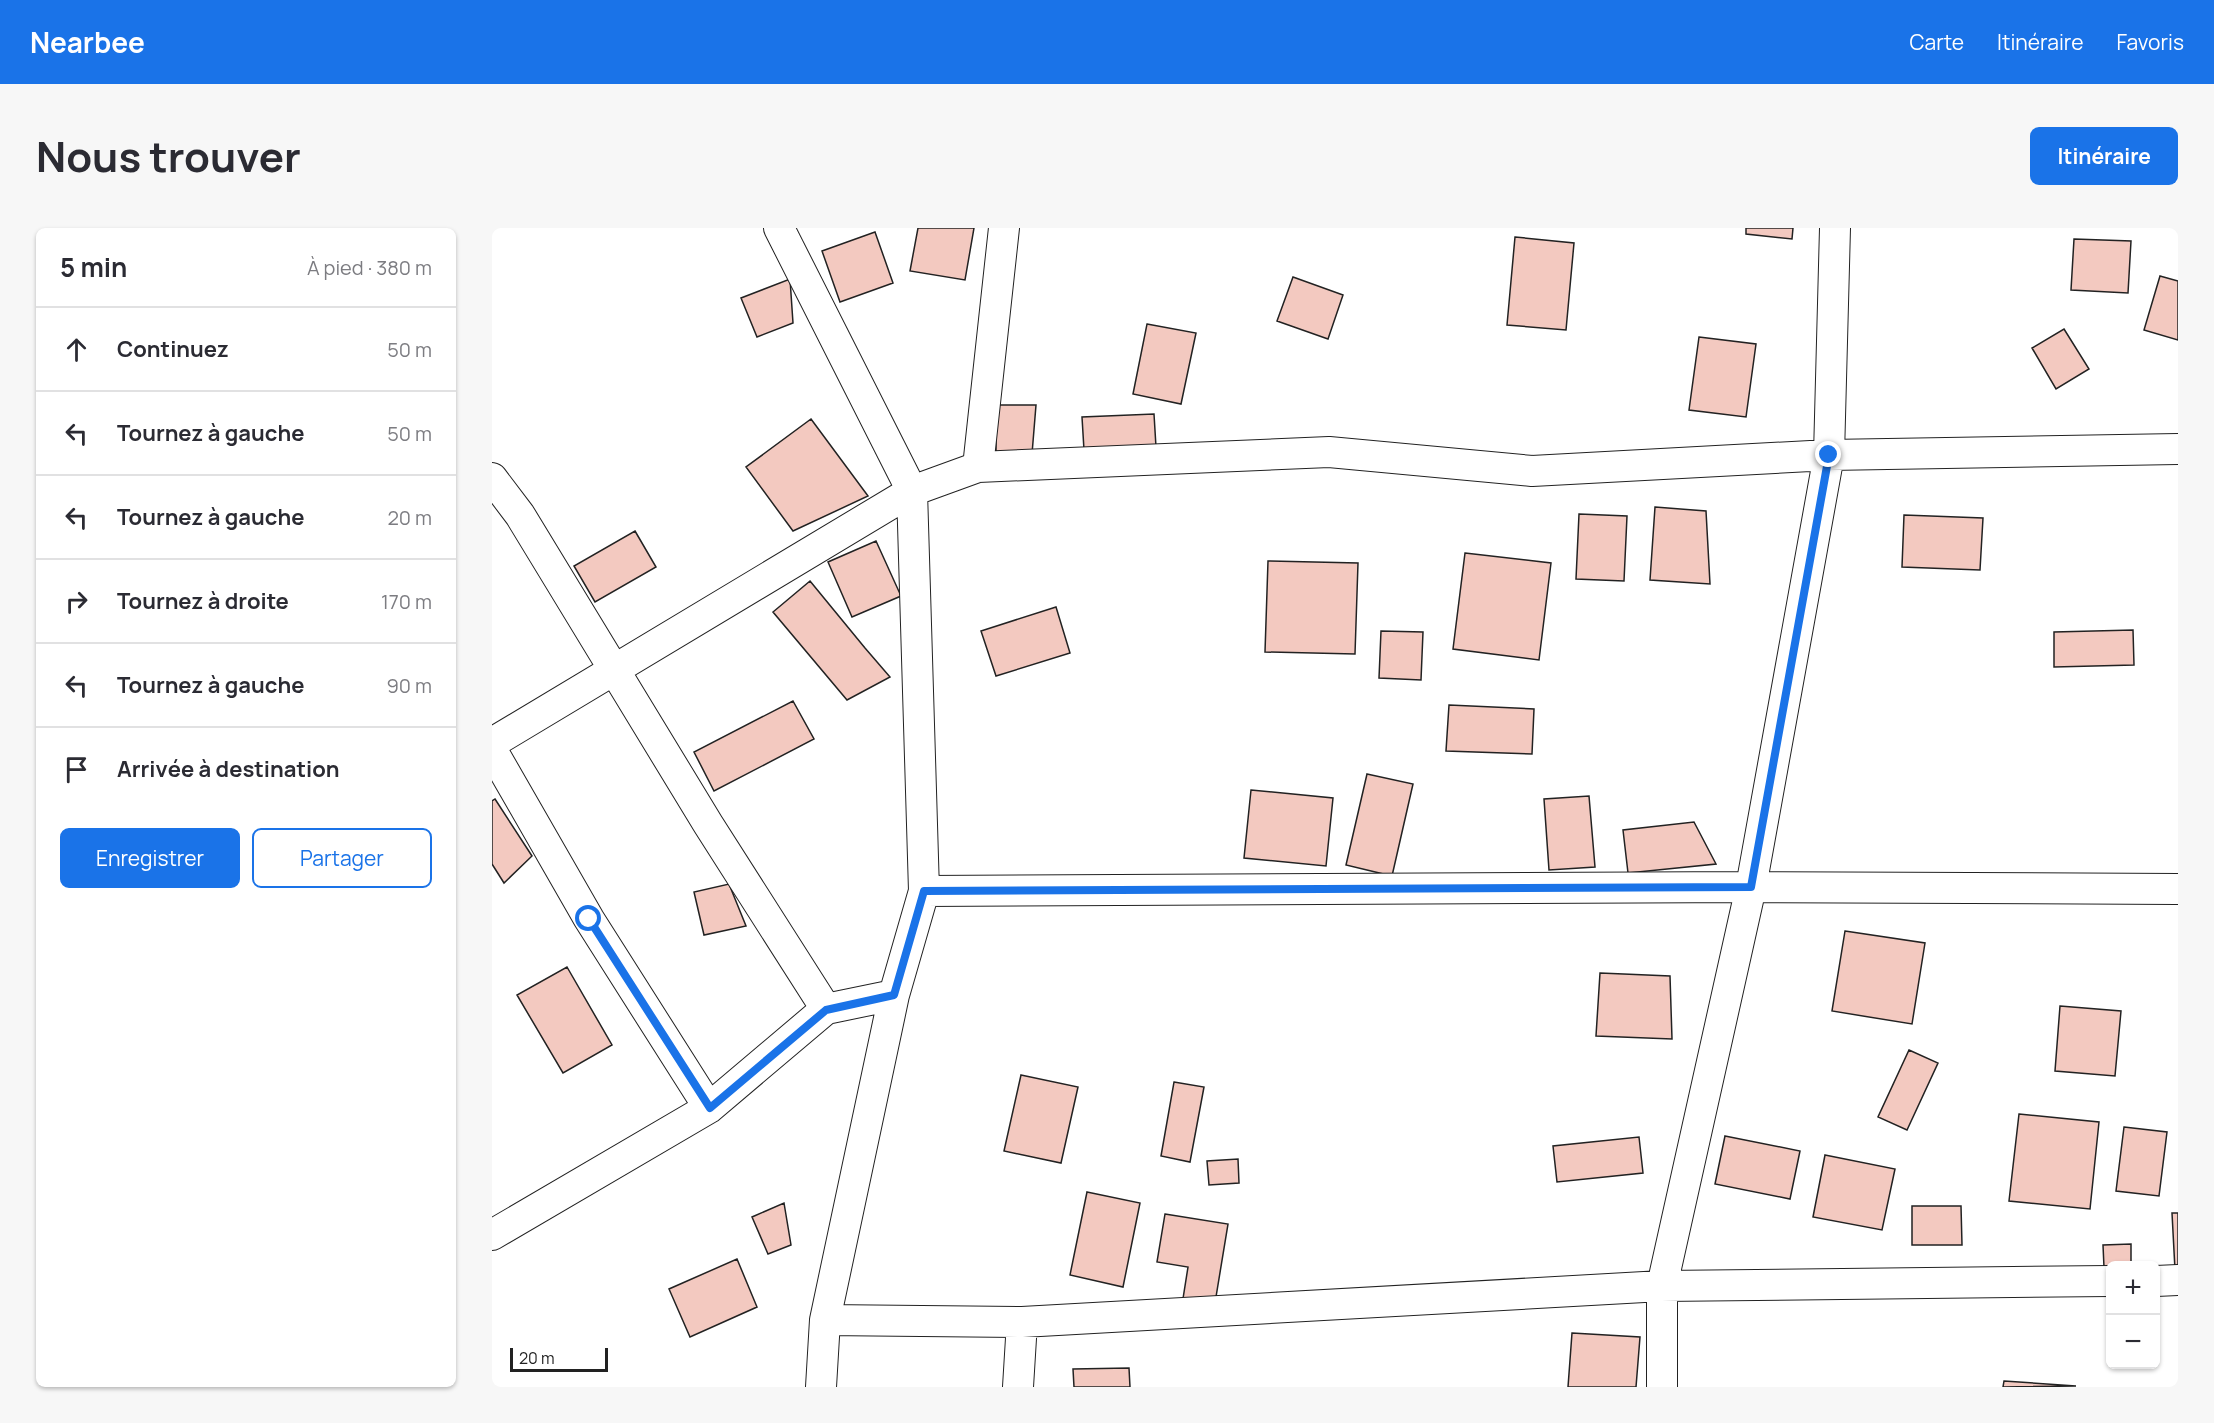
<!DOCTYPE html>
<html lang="fr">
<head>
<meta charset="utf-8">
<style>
	body { margin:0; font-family:Manrope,sans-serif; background:#f7f7f7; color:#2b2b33 }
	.controls { position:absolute; right:18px; bottom:18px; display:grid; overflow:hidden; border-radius:9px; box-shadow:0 2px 4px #0004 }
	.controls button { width:54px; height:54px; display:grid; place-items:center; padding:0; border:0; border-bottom:2px solid #e1e1e2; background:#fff; color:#2b2b33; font:30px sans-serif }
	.scale { position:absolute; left:18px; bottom:15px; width:98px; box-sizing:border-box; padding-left:6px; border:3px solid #222; border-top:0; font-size:16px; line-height:21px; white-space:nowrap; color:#222; -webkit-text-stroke:4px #fff; paint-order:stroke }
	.stop { position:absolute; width:18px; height:18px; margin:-14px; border:4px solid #1a73e8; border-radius:50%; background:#fff }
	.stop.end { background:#1a73e8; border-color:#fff; box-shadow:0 2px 6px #0008 }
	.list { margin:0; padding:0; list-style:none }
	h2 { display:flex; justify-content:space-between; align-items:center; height:78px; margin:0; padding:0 24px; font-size:26px }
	h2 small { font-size:20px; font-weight:400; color:#7c7c81 }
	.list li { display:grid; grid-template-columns:39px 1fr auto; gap:18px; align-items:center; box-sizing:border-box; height:84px; padding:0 24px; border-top:2px solid #e1e1e2 }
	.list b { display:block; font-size:22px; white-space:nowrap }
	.list em { font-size:20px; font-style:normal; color:#7c7c81 }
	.actions { display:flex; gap:12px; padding:18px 24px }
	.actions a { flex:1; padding:14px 0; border:2px solid #1a73e8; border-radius:9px; text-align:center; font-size:21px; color:#1a73e8 }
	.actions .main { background:#1a73e8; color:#fff }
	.icon { flex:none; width:33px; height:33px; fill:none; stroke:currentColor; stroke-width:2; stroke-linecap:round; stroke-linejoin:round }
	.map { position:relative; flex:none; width:1686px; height:1159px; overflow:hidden; border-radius:9px }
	header { display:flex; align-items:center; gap:36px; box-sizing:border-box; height:84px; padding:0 30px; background:#1a73e8; color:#fff }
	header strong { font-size:28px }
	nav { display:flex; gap:33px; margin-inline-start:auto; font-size:21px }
	.intro { display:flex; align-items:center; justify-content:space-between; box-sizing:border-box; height:144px; padding:0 36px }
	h1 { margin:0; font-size:42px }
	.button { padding:15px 27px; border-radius:9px; background:#1a73e8; color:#fff; font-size:21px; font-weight:700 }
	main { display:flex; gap:36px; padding:0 36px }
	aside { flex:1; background:#fff; border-radius:9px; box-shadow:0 2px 4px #0004 }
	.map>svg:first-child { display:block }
	.building { fill:#f3c9c0; stroke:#222; stroke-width:1.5 }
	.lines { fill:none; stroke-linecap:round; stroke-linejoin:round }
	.street-casing { stroke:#222; stroke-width:32 }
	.street { stroke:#fff; stroke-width:30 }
	.route { stroke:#1a73e8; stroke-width:8 }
</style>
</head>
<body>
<header>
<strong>Nearbee</strong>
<nav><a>Carte</a><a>Itinéraire</a><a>Favoris</a></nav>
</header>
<div class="intro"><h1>Nous trouver</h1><a class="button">Itinéraire</a></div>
<main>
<aside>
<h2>5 min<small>À pied · 380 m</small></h2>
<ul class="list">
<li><svg class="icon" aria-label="ahead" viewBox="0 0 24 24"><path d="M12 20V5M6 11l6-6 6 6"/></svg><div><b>Continuez</b></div><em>50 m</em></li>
<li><svg class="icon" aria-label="left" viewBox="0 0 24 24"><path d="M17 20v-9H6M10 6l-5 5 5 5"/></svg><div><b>Tournez à gauche</b></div><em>50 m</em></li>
<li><svg class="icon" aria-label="left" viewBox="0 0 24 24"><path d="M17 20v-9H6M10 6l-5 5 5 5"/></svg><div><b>Tournez à gauche</b></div><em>20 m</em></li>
<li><svg class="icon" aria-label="right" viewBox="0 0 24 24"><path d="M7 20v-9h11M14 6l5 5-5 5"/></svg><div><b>Tournez à droite</b></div><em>170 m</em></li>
<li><svg class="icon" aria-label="left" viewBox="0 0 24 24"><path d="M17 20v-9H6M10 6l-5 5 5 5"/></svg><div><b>Tournez à gauche</b></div><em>90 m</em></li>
<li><svg class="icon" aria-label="arrive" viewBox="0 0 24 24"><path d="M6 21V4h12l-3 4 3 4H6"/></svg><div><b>Arrivée à destination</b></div></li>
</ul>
<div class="actions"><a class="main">Enregistrer</a><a>Partager</a></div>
</aside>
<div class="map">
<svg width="1686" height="1159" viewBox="0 0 1686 1159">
	<rect width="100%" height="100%" fill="#fff"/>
	<path class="building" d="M426,0h56l-9,52 -55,-9z
		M1254,0h47l-1,11 -46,-5z
		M383,4l18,51 -53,19 -18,-51z
		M1023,9l59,6 -8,87 -59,-5z
		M1582,11l57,2 -3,52 -57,-3z
		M1668,48l18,5v59l-34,-10z
		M801,49l50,18 -15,44 -51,-18z
		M298,51l3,44 -36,14 -16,-39z
		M655,96l49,9 -15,71 -48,-10z
		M1572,101l25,40 -33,20 -24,-41z
		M1207,109l57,7 -10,73 -57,-7z
		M504,177h40l-4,49 -36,1z
		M662,186l2,33 -72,3 -2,-33z
		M319,191l57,77 -75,35 -47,-64z
		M1163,279l51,4 4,73 -60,-4z
		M1087,286l48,2 -3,65 -48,-2z
		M1412,287l79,3 -3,52 -78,-3z
		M143,303l21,36 -61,35 -21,-36z
		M384,313l25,55 -49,21 -24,-55z
		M973,325l86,10 -12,97 -86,-11z
		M776,333l90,2 -3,91 -90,-2z
		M318,353l55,67 25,29 -43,23 -74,-88z
		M564,379l14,46 -74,23 -15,-45z
		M1641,402l1,35 -80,2v-35z
		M889,403l42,1 -2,48 -42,-2z
		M301,473l21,38 -100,52 -20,-39z
		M957,477l85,4 -2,45 -86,-3z
		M875,546l46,10 -21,92 -46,-11z
		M759,562l82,8 -7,68 -82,-8z
		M1097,568l6,71 -46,3 -5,-71z
		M3,571l37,57 -28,27 -12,-19v-63z
		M1202,594l22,42 -88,9 -5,-43z
		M237,656l17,42 -42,9 -10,-43z
		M1353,703l80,12 -13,81 -80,-13z
		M75,739l45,78 -49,28 -46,-78z
		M1108,745l70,3 2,63 -76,-3z
		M1568,778l61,5 -6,65 -60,-5z
		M1417,822l29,13 -31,67 -29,-13z
		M529,847l57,12 -17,76 -57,-12z
		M682,854l30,5 -14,75 -29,-6z
		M1527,886l80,8 -9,87 -81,-8z
		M1632,899l43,5 -8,64 -43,-5z
		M1233,908l75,15 -10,48 -75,-15z
		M1147,909l4,36 -86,9 -4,-36z
		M1333,927l70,14 -13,61 -69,-13z
		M746,931l1,24 -30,2 -2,-24z
		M595,964l53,11 -17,84 -53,-12z
		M292,975l7,42 -23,9 -16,-37z
		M1420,978h49l1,39h-50z
		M1680,985h6v76h-2z
		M673,986l63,10 -14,85 -32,-4 6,-38 -31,-5z
		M1639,1016v22h-21v24h-5l-2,-45z
		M245,1031l20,48 -67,30 -21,-48z
		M1080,1105l68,4 -4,50h-68z
		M637,1140l1,19h-56l-1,-18z
		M1512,1153l72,5 -73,1z"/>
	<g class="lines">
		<defs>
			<path id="street" d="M287,0l133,263 12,400 -30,104 -69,325 197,2 640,-36 448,-5
				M486,239l26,-239
				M0,250l28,37 188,309 118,185 68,-14
				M0,515l420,-252 66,-24 351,-15 203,19 297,-16 349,-6
				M0,522l97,169 120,189 117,-99
				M432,663l827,-4 427,2
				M0,1007l217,-127
				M1664,1053l22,-1
				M329,1159l4,-67
				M526,1159l4,-65
				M1170,1159v-101l89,-399 78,-432 6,-227"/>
		</defs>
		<use href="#street" class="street-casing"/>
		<use href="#street" class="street"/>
	</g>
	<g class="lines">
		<path class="route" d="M97,691l121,189 116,-98 68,-15 30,-104 827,-4 78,-432"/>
	</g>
</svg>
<div class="controls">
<button>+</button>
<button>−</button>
</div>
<div class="scale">20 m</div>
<div class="stop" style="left:97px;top:691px"></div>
<div class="stop end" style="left:1337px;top:227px"></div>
</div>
</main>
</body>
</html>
